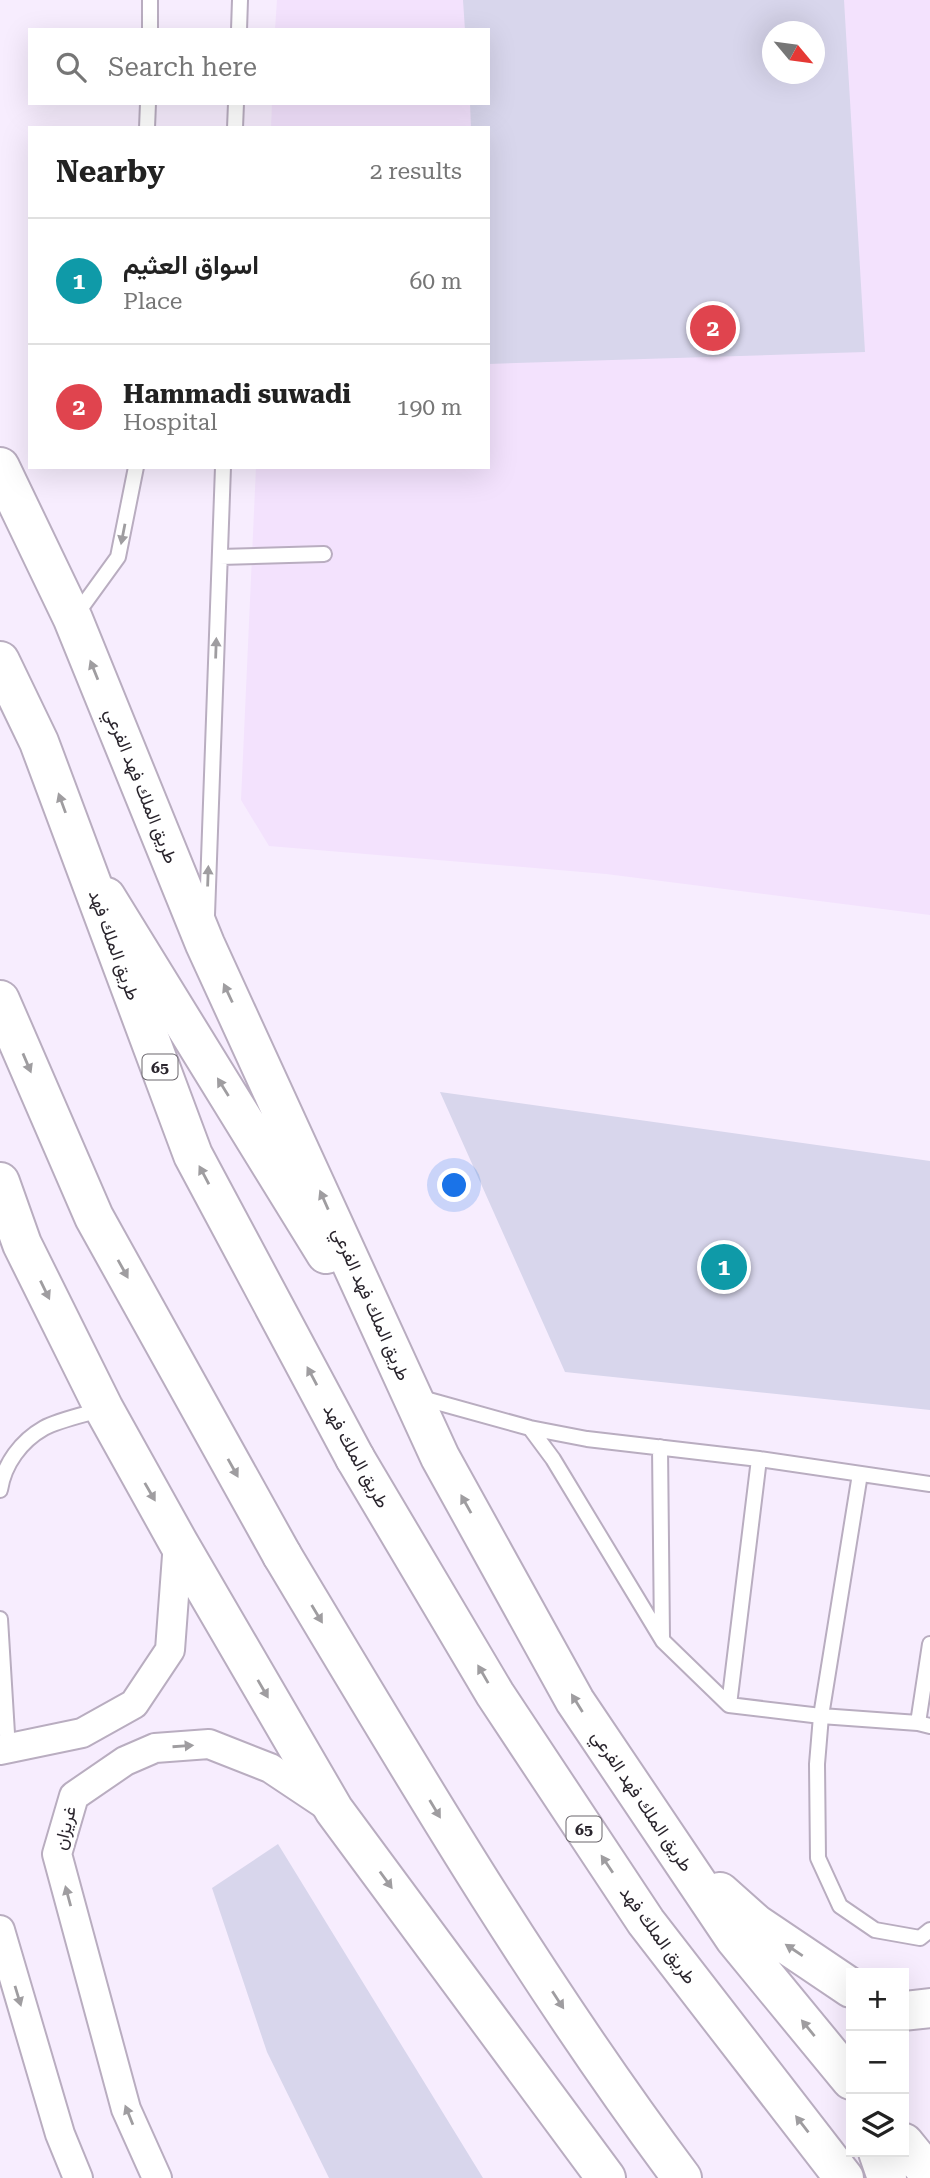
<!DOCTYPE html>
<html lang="en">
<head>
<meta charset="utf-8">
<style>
	body { margin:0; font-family:"Roboto Serif",Vazirmatn,serif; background:#f6f6f6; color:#222 }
	.controls { position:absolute; right:21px; bottom:21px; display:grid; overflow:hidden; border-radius:0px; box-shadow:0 7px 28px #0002 }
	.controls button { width:63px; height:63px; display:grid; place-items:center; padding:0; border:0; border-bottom:2px solid #e0e0e0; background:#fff; color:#222; font:35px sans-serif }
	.compass { position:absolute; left:762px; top:21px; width:63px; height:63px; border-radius:50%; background:#fff; box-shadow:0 7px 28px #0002; rotate:119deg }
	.you { position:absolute; left:455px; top:1186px; width:24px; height:24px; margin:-18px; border:5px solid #fff; border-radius:50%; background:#1a73e8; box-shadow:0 0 0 10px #1a73e833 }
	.badge { display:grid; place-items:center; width:46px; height:46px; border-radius:50%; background:#b45309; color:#fff; font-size:23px; font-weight:700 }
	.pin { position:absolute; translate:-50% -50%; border:4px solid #fff; box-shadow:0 2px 7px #0006 }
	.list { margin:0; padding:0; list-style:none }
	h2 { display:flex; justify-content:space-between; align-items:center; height:91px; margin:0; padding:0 28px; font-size:30px }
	h2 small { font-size:23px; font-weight:400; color:#767676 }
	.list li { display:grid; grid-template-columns:46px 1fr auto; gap:21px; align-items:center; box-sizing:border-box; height:126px; padding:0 28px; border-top:2px solid #e0e0e0 }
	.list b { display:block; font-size:26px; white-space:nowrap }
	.list p { margin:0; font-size:23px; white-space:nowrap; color:#767676 }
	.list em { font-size:23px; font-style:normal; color:#767676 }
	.icon { flex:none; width:38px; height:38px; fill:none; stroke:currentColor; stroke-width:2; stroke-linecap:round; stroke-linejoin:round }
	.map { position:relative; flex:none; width:930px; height:2178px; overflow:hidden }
	.search { position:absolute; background:#fff; box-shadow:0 7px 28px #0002; left:28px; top:28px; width:462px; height:77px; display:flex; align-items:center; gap:18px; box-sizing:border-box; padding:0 24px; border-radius:0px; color:#767676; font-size:26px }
	.panel { position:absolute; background:#fff; box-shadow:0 7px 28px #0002; left:28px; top:126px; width:462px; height:343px; border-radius:0px }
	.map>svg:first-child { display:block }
	.built { fill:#f3e2fd; fill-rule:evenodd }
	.building { fill:#d8d6ec; fill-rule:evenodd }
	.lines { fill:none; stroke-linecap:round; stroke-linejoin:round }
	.service-casing { stroke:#b9adc0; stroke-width:18 }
	.minor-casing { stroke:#b9adc0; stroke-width:32 }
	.primary-casing { stroke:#b9adc0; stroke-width:42 }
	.trunk-casing { stroke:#b9adc0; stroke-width:42 }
	.motorway-casing { stroke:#b9adc0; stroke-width:42 }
	.service { stroke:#fff; stroke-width:14 }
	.minor { stroke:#fff; stroke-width:28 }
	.primary { stroke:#fff; stroke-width:38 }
	.trunk { stroke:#fff; stroke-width:38 }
	.motorway { stroke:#fff; stroke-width:38 }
	.oneway { fill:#9f9da0 }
	.labels { text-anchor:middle; stroke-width:6; stroke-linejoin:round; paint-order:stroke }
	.shield { fill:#fff; stroke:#6a666c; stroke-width:2 }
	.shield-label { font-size:16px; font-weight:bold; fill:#2a252d }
	.street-label { font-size:18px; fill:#2a252d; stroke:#fff }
</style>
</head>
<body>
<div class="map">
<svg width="930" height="2178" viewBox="0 0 930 2178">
	<rect width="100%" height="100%" fill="#f7edfe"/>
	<path class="built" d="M277,0h653v915l-324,-41 -337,-28 -28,-46 15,-333h232v-339h-217l1,-25h216v-73h-213zM772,32h42v42h-42z"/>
	<path class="building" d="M463,0h381l21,352 -377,12v-236h-17l-1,-25h18v-73h-23zM772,32h42v42h-42z
		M440,1092l490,69v249l-365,-38z
		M278,1844l205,334h-154l-62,-126 -55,-164z"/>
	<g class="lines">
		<defs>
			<path id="service" d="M150,30v-30
				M239,30l1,-30
				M147,128l1,-25
				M235,128l1,-25
				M220,557l104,-3
				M76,615l42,-58 18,-90
				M207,915l16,-448
				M418,1397l112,31 57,11 172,20 171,25
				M530,1428l23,31 110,182 66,64 92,11 97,7 12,3
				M660,1447l2,191
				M860,1474l-39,242 -4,48 1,94 22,48 35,24 45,8 10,-8
				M0,1490c4,-26 21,-49 44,-62 14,-8 43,-14 59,-19
				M0,1619l8,131
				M729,1705l30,-246
				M918,1723l12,-79"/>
			<path id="minor" d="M0,1750l82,-17 52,-29 36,-54 8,-108
				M0,1930l60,204 18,44
				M157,2178l-31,-69 -69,-255 17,-58 51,-35 30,-13 54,-4 61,24 60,40"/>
			<path id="primary" d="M0,467l73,152 132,325 235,513 135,244 160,238 116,141
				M106,897l220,357
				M0,1182l22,62 82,165 74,133 156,268 272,368
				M720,1892l36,32 95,64
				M904,2011l26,-3
				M904,2143l26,32
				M878,2152l9,26"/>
			<path id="trunk" d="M0,661l39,81 154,413 162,303
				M0,1000l94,217 188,338"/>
			<path id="motorway" d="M355,1458l140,236 151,228 198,256
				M282,1555c127,212 252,425 400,623"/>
		</defs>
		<use href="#service" class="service-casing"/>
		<use href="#minor" class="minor-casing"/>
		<use href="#primary" class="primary-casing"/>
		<use href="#trunk" class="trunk-casing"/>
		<use href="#motorway" class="motorway-casing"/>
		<use href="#service" class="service"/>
		<use href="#minor" class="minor"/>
		<use href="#primary" class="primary"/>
		<use href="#trunk" class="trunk"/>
		<use href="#motorway" class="motorway"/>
	</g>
	<defs><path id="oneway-solid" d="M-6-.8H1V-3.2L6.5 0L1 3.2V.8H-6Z" transform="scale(1.75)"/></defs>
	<g class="oneway">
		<use href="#oneway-solid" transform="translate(123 534) rotate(101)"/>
		<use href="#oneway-solid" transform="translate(216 648) rotate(-88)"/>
		<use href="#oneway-solid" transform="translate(94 670) rotate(-112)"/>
		<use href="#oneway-solid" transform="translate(62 803) rotate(-110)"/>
		<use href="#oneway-solid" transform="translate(208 876) rotate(-88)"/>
		<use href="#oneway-solid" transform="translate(228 993) rotate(-115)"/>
		<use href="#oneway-solid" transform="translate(27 1063) rotate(67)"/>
		<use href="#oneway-solid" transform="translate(223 1087) rotate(-122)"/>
		<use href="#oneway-solid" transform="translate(204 1175) rotate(-118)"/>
		<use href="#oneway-solid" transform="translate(324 1200) rotate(-114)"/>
		<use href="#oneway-solid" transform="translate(123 1269) rotate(61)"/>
		<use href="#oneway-solid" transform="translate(45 1290) rotate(64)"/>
		<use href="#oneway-solid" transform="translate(312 1376) rotate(-118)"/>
		<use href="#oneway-solid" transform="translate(233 1468) rotate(61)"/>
		<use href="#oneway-solid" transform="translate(150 1492) rotate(60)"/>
		<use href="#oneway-solid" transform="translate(466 1504) rotate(-119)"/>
		<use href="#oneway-solid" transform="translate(317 1614) rotate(59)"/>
		<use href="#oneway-solid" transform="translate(483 1674) rotate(-120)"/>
		<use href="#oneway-solid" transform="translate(263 1689) rotate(60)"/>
		<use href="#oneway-solid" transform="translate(577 1703) rotate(-122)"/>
		<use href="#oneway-solid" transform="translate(183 1746) rotate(-4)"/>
		<use href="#oneway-solid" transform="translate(435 1809) rotate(59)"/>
		<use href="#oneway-solid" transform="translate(607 1864) rotate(-124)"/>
		<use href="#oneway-solid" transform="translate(386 1880) rotate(54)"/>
		<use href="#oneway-solid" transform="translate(68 1896) rotate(-105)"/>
		<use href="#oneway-solid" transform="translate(794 1950) rotate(-146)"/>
		<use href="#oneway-solid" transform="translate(18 1996) rotate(73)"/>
		<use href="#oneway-solid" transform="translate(558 2000) rotate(57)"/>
		<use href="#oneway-solid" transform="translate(808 2028) rotate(-129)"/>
		<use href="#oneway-solid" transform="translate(129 2115) rotate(-112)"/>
		<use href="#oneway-solid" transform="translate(802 2124) rotate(-128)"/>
	</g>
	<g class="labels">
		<g class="shield">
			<rect x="142.5" y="1054.5" width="35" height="25" rx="5"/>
			<rect x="566.5" y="1816.5" width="35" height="25" rx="5"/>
		</g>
		<g class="shield-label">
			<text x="160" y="1073">65</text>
			<text x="584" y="1835">65</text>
		</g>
		<g class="street-label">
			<text transform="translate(141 786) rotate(68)" y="6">طريق الملك فهد الفرعي</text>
			<text transform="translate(114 945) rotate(70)" y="6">طريق الملك فهد</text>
			<text transform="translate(371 1304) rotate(66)" y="6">طريق الملك فهد الفرعي</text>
			<text transform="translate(356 1456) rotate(61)" y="6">طريق الملك فهد</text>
			<text transform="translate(642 1801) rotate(56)" y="6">طريق الملك فهد الفرعي</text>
			<text transform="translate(65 1828) rotate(-76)" y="6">غريزان</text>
			<text transform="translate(658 1935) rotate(54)" y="6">طريق الملك فهد</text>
		</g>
	</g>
</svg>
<div class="controls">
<button>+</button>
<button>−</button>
<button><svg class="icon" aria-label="layers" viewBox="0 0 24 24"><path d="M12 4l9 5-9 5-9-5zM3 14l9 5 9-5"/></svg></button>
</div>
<svg class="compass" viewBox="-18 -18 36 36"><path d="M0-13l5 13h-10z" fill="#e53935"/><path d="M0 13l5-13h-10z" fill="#767676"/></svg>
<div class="you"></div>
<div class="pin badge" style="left:724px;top:1267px;background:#0f9aa8">1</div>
<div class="pin badge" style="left:713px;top:328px;background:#e0444e">2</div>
<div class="search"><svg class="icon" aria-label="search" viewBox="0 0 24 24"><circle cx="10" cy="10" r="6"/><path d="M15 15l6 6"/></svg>Search here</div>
<section class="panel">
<h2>Nearby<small>2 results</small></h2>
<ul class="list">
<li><span class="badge" style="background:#0f9aa8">1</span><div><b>اسواق العثيم</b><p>Place</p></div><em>60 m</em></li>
<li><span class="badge" style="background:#e0444e">2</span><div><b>Hammadi suwadi</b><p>Hospital</p></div><em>190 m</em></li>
</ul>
</section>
</div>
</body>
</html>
